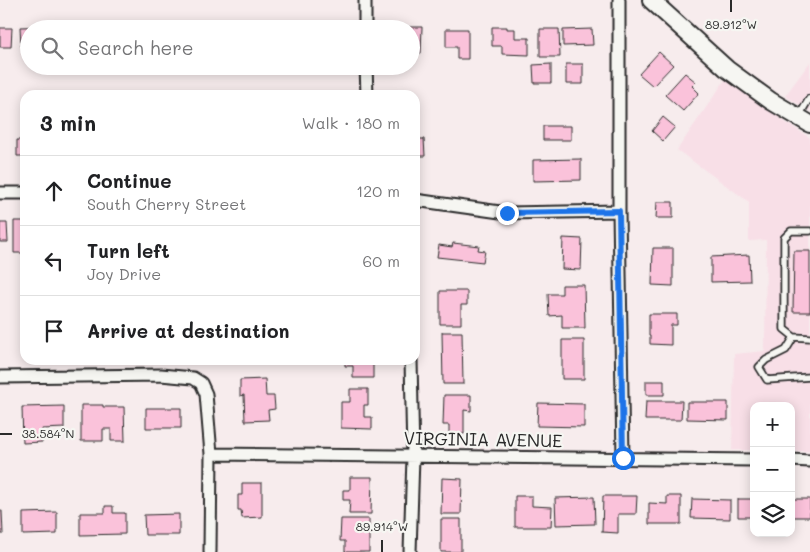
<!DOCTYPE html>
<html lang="en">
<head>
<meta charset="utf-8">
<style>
	body { margin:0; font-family:Mali,sans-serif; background:#f6f6f6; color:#202124 }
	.controls { position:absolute; right:15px; bottom:15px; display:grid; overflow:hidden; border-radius:10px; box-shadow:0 2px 12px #0003 }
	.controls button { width:45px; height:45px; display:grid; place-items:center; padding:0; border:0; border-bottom:1px solid #e0e0e0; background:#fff; color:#202124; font:25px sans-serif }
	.stop { position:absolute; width:15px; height:15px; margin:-11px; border:4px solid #1a73e8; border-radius:50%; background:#fff }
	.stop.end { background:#1a73e8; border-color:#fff; box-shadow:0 1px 5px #0008 }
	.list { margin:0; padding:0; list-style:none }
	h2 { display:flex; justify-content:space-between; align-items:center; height:65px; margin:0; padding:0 20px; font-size:21px }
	h2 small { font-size:16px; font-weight:400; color:#757577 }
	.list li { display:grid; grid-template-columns:32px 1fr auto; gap:15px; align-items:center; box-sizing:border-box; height:70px; padding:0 20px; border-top:1px solid #e0e0e0 }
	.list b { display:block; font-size:19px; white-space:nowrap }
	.list p { margin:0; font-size:16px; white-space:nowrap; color:#757577 }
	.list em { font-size:16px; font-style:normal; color:#757577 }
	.icon { flex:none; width:28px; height:28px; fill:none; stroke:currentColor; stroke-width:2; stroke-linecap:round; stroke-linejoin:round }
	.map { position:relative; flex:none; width:810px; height:552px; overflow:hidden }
	.search { position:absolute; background:#fff; box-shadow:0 2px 12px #0003; left:20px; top:20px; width:400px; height:55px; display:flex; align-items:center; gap:12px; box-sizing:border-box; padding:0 18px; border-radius:28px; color:#757577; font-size:19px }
	.panel { position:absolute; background:#fff; box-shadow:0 2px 12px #0003; left:20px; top:90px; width:400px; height:275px; border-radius:15px }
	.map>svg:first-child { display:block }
	.built { fill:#f8dfe7 }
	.building { fill:#fac2da; stroke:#2b2b2b }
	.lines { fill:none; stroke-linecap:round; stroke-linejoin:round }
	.service-casing { stroke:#2b2b2b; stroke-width:9 }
	.minor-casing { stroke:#2b2b2b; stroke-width:15 }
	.secondary-casing { stroke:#2b2b2b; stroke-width:20 }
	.service { stroke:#f6f6f2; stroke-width:5.5 }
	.minor { stroke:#f6f6f2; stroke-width:11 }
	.secondary { stroke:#f6f6f2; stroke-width:16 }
	.route { stroke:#1a73e8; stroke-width:6 }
	.ticks { fill:none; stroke:#2b2b2b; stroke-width:2 }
	.labels { text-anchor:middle; stroke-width:4.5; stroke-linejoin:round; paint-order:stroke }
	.street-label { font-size:18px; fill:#2b2b2b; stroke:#f6f6f2 }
	.ticks-label { font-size:12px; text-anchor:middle; fill:#2b2b2b; stroke:#f6f6f2; stroke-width:4.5; stroke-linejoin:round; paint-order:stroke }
</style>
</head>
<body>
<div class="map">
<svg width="810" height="552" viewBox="0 0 810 552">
	<rect width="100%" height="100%" fill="#f7eced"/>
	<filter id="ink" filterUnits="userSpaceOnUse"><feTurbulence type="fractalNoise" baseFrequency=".02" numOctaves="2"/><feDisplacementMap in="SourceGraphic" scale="10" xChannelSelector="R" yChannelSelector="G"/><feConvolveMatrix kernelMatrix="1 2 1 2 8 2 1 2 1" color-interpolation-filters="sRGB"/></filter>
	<g filter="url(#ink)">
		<path class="built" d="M810,62v49l-25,-15z
			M727,77l58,45 25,16v313h-19v-45h-37v44h-22l2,-96 31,-3 1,-111 -17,1v-39l-72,-52z"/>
		<path class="building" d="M54,26v3h-25v18h-8l-1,-20z
			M400,27h22l-1,26h-10v-24h-11z
			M492,27h15v2h8v9h14v17l-27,-1v-8h-10z
			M0,28h12l-1,19h-11z
			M446,29h22v30h-11v-12h-11z
			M540,29h19l1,28h-20z
			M592,29l1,16 -30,1v-16z
			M659,52l14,13 -20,21 -14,-12z
			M551,64v19h-17l-1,-18z
			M566,64h17v20h-17z
			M685,73l11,9 -4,4 7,7 -16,18 -18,-16z
			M663,117l12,10 -12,14 -11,-10z
			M415,121h1v18h8l1,17h-10z
			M543,126h28v14h-28z
			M17,140h8v16h-8z
			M581,159v21l-48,1v-21z
			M657,202h16v16h-17z
			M14,221h11v32h-11z
			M0,223h7l1,19h-8z
			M563,238l19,1 -1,31 -19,-1z
			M453,243l26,3 -1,4 7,1 -2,11 -46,-5 2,-12 13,2z
			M653,248h20v38l-21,-1z
			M794,251h16v61h-17z
			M749,255l1,26 -39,1v-25z
			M562,285h22l1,43h-23v-13l-13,1 -1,-22h14z
			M440,291h27v14h-6v19h-21z
			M649,314h28v11h-6v20l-21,-1v-8h-1z
			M23,323h2v24h-2z
			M442,332h20l1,52h-20z
			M562,340h22v39h-22z
			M345,360h28v18h-20v-12h-8z
			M265,379l1,17h8l1,13 -7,1 1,10 -24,1 -1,-26 -4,1v-16z
			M646,381h18v14h-18z
			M350,389h18v16h-4v12h8v12l-31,-1v-26h9z
			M444,395h27v16l-7,-1v24h-15v-9h-6z
			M646,401h36l-1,19h-36z
			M687,402h41v18l-41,-1z
			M538,403l46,1v23l-47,-1z
			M81,405h22v2h21l1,34h-14v-12h-8v12h-22z
			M64,406v22l-22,1v13l-19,1 -1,-36z
			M146,408h35v20h-35z
			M350,477h22l-1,37h-22l1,-14h-7v-10h7z
			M442,478l20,1 -1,35h-20z
			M242,483h20v34l-20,1 -1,-8h-3v-15h4z
			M515,496h17v10l20,1 -1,20h-36z
			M603,496h34l-1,18h-18v19l-16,-1z
			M667,496h14v28h-32v-21l18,1z
			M594,497l1,27 -39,1 -1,-27z
			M692,499l38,1v19l-39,-1z
			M738,499h16v18h-16z
			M791,499h19v18h-19z
			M105,506h8v7h12v21l-45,1v-22h25z
			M0,511h2l1,23h-3z
			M57,512v22l-34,1v-22z
			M179,514v21h-34l-1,-20z
			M341,519h28v33h-24v-11h-5z
			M441,519h20v33h-20z"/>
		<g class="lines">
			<defs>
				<path id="service" d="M799,116l10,-17 1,1
					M810,231h-19l-7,7v91l10,8 16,1
					M794,337l-8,13 -20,10 -7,7 8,13 43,-3"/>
				<path id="minor" d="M365,0v29
					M619,0v211l4,247
					M366,66l1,29
					M0,193h25
					M415,200l92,13 112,-2
					M0,377l161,-2 32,3 8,5 5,11 5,60 -1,98
					M211,454l543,6
					M791,460l19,1
					M410,552l3,-95 -2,-97"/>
				<path id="secondary" d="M651,0l76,69 44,32 39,23"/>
			</defs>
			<use href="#service" class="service-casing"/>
			<use href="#minor" class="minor-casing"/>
			<use href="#secondary" class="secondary-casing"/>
			<use href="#service" class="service"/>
			<use href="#minor" class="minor"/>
			<use href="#secondary" class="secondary"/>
		</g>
	</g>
	<g class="lines" filter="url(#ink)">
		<path class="route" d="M507,213l112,-2 4,247"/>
	</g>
	<path class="ticks" d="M731,0v12M0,434h12M382,540v12"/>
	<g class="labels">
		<g class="street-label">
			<text transform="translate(483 440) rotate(1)" y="6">VIRGINIA AVENUE</text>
		</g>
	</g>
	<g class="ticks-label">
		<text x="731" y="29">89.912°W</text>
		<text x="48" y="438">38.584°N</text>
		<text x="382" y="531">89.914°W</text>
	</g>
</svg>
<div class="controls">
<button>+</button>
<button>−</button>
<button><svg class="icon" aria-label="layers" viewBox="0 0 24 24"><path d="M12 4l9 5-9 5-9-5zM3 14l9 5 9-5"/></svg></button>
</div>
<div class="stop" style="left:623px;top:458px"></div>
<div class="stop end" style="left:507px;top:213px"></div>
<div class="search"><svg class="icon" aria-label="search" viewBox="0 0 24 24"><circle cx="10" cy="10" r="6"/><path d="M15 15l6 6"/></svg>Search here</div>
<section class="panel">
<h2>3 min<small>Walk · 180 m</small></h2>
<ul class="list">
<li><svg class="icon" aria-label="ahead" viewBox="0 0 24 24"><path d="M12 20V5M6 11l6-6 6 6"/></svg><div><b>Continue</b><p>South Cherry Street</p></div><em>120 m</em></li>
<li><svg class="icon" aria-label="left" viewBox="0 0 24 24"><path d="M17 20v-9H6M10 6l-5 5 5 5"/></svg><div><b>Turn left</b><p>Joy Drive</p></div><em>60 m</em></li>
<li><svg class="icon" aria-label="arrive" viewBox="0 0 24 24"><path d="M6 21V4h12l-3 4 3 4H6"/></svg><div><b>Arrive at destination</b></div></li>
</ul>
</section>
</div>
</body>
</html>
